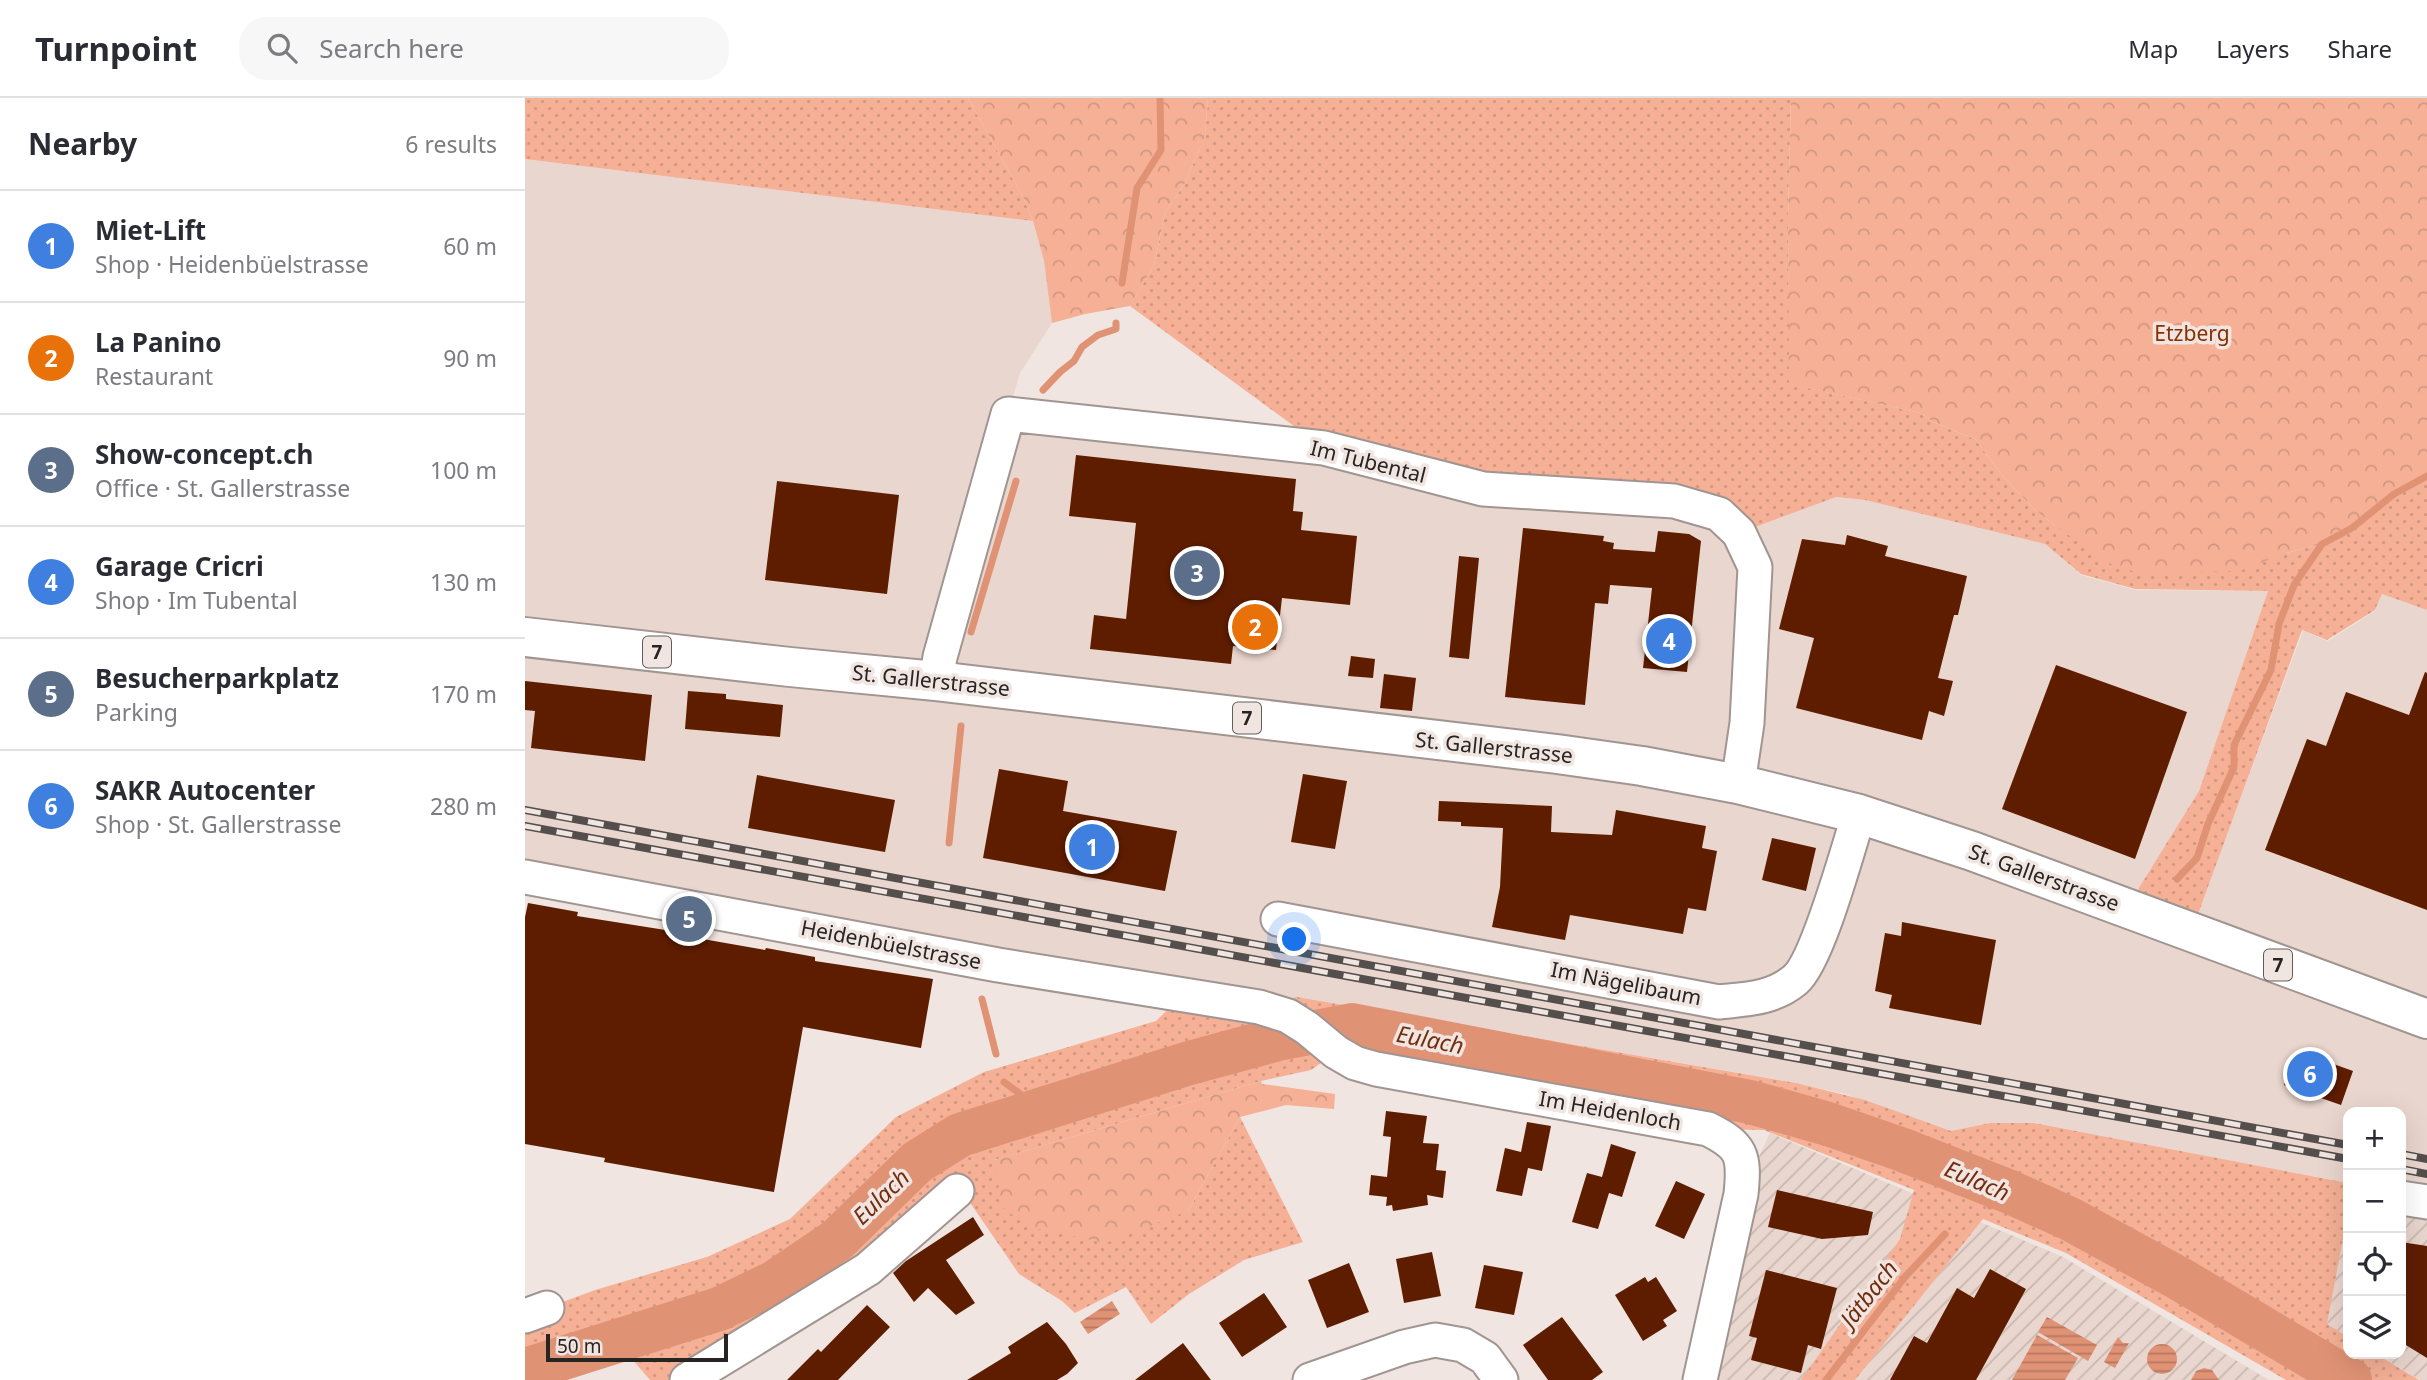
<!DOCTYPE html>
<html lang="en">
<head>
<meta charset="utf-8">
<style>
	body { margin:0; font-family:"Noto Sans",sans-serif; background:#f7f7f7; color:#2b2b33 }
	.controls { position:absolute; right:21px; bottom:21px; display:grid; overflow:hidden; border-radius:14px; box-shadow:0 7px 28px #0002 }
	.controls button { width:63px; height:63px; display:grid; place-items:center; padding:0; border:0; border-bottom:2px solid #e1e1e2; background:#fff; color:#2b2b33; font:35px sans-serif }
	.scale { position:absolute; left:21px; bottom:18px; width:182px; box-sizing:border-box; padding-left:7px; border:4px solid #282422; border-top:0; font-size:19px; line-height:24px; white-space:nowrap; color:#282422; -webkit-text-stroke:5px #f0e5e0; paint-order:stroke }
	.you { position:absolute; left:770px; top:842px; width:24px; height:24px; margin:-18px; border:5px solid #fff; border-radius:50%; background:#1a73e8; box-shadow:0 0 0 10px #1a73e833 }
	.badge { display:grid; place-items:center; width:46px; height:46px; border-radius:50%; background:#0b8043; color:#fff; font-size:23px; font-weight:700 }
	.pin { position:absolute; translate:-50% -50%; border:4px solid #fff; box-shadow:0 2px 7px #0006 }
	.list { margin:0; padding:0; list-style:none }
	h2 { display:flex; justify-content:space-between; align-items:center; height:91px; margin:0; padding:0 28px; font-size:30px }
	h2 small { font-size:23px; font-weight:400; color:#7c7c81 }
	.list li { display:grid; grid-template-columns:46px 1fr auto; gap:21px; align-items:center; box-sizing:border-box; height:112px; padding:0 28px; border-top:2px solid #e1e1e2 }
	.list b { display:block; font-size:26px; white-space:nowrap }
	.list p { margin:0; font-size:23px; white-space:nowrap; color:#7c7c81 }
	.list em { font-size:23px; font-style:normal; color:#7c7c81 }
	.icon { flex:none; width:38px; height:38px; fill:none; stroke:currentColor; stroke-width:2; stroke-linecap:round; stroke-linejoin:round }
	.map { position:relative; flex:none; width:1902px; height:1282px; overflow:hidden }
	header { display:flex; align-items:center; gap:42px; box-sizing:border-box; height:98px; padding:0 35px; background:#fff; border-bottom:2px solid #e1e1e2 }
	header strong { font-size:33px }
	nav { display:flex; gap:38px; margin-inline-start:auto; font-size:24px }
	.search { width:490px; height:63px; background:#f7f7f7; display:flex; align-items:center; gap:18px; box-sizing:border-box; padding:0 24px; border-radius:28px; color:#7c7c81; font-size:26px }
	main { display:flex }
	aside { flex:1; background:#fff }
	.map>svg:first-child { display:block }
	.built { fill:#e9d6ce }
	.industrial { fill:url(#industrial-furrows) }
	.grass { fill:url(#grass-dots) }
	.forest { fill:url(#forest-crowns) }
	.water { fill:url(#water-rules) }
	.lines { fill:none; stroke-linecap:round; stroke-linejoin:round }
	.stream { stroke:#e09275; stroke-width:7 }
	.river { stroke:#e09275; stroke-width:44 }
	.building { fill:#5f1d00 }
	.minor-casing { stroke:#a09591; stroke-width:37 }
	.major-casing { stroke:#a09591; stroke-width:42 }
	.minor { stroke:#fff; stroke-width:33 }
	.major { stroke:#fff; stroke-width:38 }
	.rail-casing { stroke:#544f4c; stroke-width:8 }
	.rail { stroke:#f0e5e0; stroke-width:5; stroke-dasharray:16; stroke-linecap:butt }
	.labels { text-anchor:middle; stroke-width:7; stroke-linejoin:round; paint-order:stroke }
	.shield { fill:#f0e5e0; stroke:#645e5b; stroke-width:2 }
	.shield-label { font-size:19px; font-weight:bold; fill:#282422 }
	.park-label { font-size:21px; fill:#892e00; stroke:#f0e5e0 }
	.street-label { font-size:21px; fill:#282422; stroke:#f0e5e0 }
	.water-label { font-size:23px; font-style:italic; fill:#732d0e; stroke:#f0e5e0 }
</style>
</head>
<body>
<header>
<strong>Turnpoint</strong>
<div class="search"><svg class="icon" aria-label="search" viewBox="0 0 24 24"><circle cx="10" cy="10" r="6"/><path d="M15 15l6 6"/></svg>Search here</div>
<nav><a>Map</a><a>Layers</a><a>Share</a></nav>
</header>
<main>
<aside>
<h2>Nearby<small>6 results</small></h2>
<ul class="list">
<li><span class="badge" style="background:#3f7fe0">1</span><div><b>Miet-Lift</b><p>Shop · Heidenbüelstrasse</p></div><em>60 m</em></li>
<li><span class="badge" style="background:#e8710a">2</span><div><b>La Panino</b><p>Restaurant</p></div><em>90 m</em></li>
<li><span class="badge" style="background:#5c6f8a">3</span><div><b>Show-concept.ch</b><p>Office · St. Gallerstrasse</p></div><em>100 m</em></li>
<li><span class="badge" style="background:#3f7fe0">4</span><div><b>Garage Cricri</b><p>Shop · Im Tubental</p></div><em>130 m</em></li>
<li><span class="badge" style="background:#5c6f8a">5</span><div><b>Besucherparkplatz</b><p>Parking</p></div><em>170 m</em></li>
<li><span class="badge" style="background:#3f7fe0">6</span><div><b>SAKR Autocenter</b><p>Shop · St. Gallerstrasse</p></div><em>280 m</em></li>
</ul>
</aside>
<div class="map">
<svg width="1902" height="1282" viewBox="0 0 1902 1282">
	<defs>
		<pattern id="industrial-furrows" width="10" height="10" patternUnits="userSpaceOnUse" patternTransform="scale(1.75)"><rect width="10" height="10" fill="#e9d6ce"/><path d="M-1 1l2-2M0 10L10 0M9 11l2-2" fill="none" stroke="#c8b8b1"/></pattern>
		<pattern id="grass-dots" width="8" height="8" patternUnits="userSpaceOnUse" patternTransform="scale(1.75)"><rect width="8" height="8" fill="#f5b096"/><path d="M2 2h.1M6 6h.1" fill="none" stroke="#d29781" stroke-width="1.8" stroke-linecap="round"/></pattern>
		<pattern id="forest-crowns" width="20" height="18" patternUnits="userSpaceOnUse" patternTransform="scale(1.75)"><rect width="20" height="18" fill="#f5b096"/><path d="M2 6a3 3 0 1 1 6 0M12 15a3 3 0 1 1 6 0" fill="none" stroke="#d29781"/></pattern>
		<pattern id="water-rules" width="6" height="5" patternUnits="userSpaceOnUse" patternTransform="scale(1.75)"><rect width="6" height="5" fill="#e09275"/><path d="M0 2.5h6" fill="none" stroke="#b67760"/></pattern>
	</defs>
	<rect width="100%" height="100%" fill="#f0e5e0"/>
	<path class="built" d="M0,61l508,62 11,40 8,62 -32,50 -12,41 666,87 65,32 97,-36 29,3 180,44 36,31 54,15 133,1 -69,200 -68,118 59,24 113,-302 25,10 47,-30 7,-17 45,16v582l-26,-5v-75h-53v71l-314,-60h-44l-39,8 -106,-37 -65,-14 -483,-83 -38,10 -734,-130z"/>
	<path class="industrial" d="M1245,1035l293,124 206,123h-560l46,-215z
		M1876,1089l26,5v188h-7l-44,-26h25z
		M1823,1114v125l-21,-13z"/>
	<path class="grass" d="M0,0h443l55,99 10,24 -508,-62z
		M683,0h583l-3,120 2,166 131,29 12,9 42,17 28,37 32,34 22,17 229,26 36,-9 30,-16 42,-34 33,-18v134l-45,-16 -7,16 -48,30 -25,-10 -111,303 -60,-23 8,-22 60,-97 69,-200 -133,-2 -54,-15 -36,-30 -180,-44 -29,-3 -97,36 -20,-19 -236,-25 -159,-41 -194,-142 24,-41 11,-52 20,-30 20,-47z
		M657,898l77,11 38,-10 499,86 69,17 86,31 39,-8h44l314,60v29l-21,112 21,13v17h28l43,26h-133l-220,-127 -83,-34 -128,161h-54l99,-141 14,-49 -150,-60 -56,-1 -372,-77 -25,18 -50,11 -267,79 194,51 52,-94 63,125 -59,18 -55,34 -38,30 -25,-37 -51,26 -13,-12 -43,-27 -59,-86 -273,192h-37l-18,-21 -65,21h-42v-64l70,-26 112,-33 83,-38 106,-102 88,-45 172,-51z"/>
	<path class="forest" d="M443,0h240l-3,38 -20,47 -20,30 -11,52 -24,41 -45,8 -33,9 -8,-62 -11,-40 -10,-24z
		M1266,0h636v378l-33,18 -42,34 -30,16 -36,9 -46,18 -102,2 -32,-11 -49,-35 -22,-17 -32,-34 -28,-37 -42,-17 -12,-9 -132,-29 -1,-166z
		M736,983l1,3 73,10 -1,15 -48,-4 -46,12 -52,94 -82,32 -78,-16 -26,-20 -8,-47z"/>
	<path class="water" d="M587,1203l8,13 -32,20 -8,-12z
		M1522,1219l50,28 -9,16 -50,-29z
		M1512,1237l41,23 -13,22h-53z
		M1593,1239l5,6h6l-14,25 -11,-6z
		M1622 1261a15 15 0 1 1 30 0a15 15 0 1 1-30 0Z
		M1679,1270l8,2 7,10h-28l5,-9z"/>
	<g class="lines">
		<path class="stream" d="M597,185l15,-95 24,-38 -1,-52
			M518,292l17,-18 14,-11 8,-14 16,-12 18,-6v-6
			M446,534l45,-151
			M424,745l12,-117
			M1652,781l20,-21 11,-34 26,-57v-22l37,-75 8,-46 15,-39 28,-41 30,-16 42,-34 33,-18
			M457,901l14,55
			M479,984l38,28
			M1537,1107l8,14
			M1465,1108l20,-14
			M1301,1282l79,-103 40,-43"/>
		<path class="river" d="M0,1272l194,-61 56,-27 62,-42 80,-78 43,-27 226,-71 92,-25 74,-14 398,77 78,22 75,26 107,42 60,27 110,60 170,101"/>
	</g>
	<path class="building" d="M551,357l220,24 -3,32 10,1 -2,18 56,6 -7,69 -68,-7 -6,52 -43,-4 -2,18 -141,-15 4,-34 32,4 10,-96 -67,-7z
		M252,383l122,14 -12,99 -122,-14z
		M998,430l81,8 -1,5 11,2 -1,6 42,3 3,-21 31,3 12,7 -14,131 -44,-4 9,-80 -42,-3 -2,19 -13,-1 -10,102 -80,-8z
		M1322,437l41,11 -3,10 82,20 -9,39h-4l-16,63 15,3 -9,35 -15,-5 -7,29 -126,-32 18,-70 -35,-9 23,-90 43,6z
		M934,458l20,2 -10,101 -20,-2z
		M826,558l24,3 -2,19 -25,-2z
		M1531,567l131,47 -52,147 -133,-50z
		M1900,574l2,1v237l-162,-60 42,-111 19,7 20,-54 63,23z
		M859,576l32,4 -4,33 -32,-3z
		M0,583l127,14 -7,66 -114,-13 4,-37 -10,-1z
		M163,593l38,3v5l57,6 -3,32 -95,-8z
		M474,671l69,12 -5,30 114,20 -12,60 -182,-33z
		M778,676l44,7 -12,68 -44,-7z
		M232,677l138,25 -10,52 -137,-24z
		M914,703l113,5 -1,26 61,3 4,-25 90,16 -4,22 15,3 -11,60 -18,-3 -5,26 -113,-19 -5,25 -73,-13 8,-40 3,-59 -42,-2v-4l-23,-1z
		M1247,740l44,10 -10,43 -44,-11z
		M3,805l50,9 -1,4 120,19v3l68,12 1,-2 49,9v4l118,18 -12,69 -118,-21 -29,165 -170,-30 1,-4 -80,-14v-227z
		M1377,824l94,18 -15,85 -92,-17 3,-13 -17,-4 10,-58 16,3z
		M1772,953l56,20 -12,34 -57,-20z
		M861,1013l41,5 -4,27 16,1 -3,26 10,1 -3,27 -16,-3 1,10 -35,6 -1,-6 -6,1 1,-9 -18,-2 2,-20 16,2 4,-40 -8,-1z
		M1002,1024l24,4 -9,45 -14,-3 -6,28 -26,-5 9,-43 16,4z
		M1086,1046l25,8 -14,45 -13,-4 -11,36 -26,-7 15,-49 15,4z
		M1151,1083l29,13 -21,45 -29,-13z
		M1252,1092l96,22 -5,23 -46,4 -54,-12z
		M448,1119l11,18 -38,25 29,43 -19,12 -28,-27 -14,14 -21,-29 13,-12z
		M1876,1144l26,4v112l-26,-16z
		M907,1154l9,44 -37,7 -8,-44z
		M824,1165l20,49 -42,16 -19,-48z
		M959,1167l39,7 -9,43 -39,-7z
		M1465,1171l36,20 -50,91h-86l24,-44 13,7 30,-55 17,10z
		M1241,1172l71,18 -16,61 -13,-4 -7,28 -50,-13 6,-22 -8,-2z
		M1120,1179l3,5 8,-5 21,34 -14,9 4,6 -24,15 -28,-46z
		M739,1195l23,34 -45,30 -23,-34z
		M342,1207l23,22 -52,53h-51l31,-31 3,3z
		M1037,1219l41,55 -11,8h-44l-25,-35z
		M522,1224l19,22 12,19 -11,11 -10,6h-90l44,-27 -3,-6z
		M658,1245l28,37h-76z"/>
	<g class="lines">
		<defs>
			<path id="minor" d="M411,583l4,-24 68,-243 316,34 159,41 191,12 45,13 20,19 16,34 -8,156 -9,61
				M0,779l473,88 261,42 29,9 19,12 29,24 19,11 21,6 332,60c34,17 37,26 33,65l-41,186
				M753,821l441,83c28,-3 53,-3 76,-22 23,-19 53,-132 64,-166
				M1876,1100l26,4
				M0,1218l22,-8
				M162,1282l181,-111 89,-78
				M785,1282l94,-33 31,-7 28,5 22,13 16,22"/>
			<path id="major" d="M0,539l265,30 146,14 621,73 85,12 96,18 121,30 113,37 455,168"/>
		</defs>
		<use href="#minor" class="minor-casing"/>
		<use href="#major" class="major-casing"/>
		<use href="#minor" class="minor"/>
		<use href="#major" class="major"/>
		<defs>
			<path id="rail" d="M0,712l1823,335
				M0,728l1823,333
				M1876,1056l26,5
				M1876,1071l26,5"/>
		</defs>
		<use href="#rail" class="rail-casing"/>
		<use href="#rail" class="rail"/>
	</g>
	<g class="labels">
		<g class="shield">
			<rect x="118" y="538.5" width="28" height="31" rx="5"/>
			<rect x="708" y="604.5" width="28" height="31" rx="5"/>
			<rect x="1739" y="851.5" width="28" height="31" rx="5"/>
		</g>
		<g class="shield-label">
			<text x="132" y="561">7</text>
			<text x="722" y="627">7</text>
			<text x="1753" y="874">7</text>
		</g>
		<g class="park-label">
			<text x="1667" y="243">Etzberg</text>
		</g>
		<g class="street-label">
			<text transform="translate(843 364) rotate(14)" y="7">Im Tubental</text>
			<text transform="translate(406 583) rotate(6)" y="7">St. Gallerstrasse</text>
			<text transform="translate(969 650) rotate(6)" y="7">St. Gallerstrasse</text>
			<text transform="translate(1519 780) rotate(20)" y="7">St. Gallerstrasse</text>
			<text transform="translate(366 847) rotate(11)" y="7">Heidenbüelstrasse</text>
			<text transform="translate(1101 886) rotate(11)" y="7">Im Nägelibaum</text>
			<text transform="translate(1085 1013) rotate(10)" y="7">Im Heidenloch</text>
		</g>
		<g class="water-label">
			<text transform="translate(905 942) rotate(11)" y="8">Eulach</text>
			<text transform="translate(1452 1083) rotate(23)" y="8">Eulach</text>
			<text transform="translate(356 1099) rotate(-44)" y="8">Eulach</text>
			<text transform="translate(1344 1196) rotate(-52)" y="8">Jätbach</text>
		</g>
	</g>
</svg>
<div class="controls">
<button>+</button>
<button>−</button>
<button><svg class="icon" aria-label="locate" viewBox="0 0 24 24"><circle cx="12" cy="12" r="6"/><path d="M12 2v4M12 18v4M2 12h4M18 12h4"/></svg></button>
<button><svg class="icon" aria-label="layers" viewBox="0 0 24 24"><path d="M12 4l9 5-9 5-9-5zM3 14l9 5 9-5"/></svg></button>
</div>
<div class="scale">50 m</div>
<div class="you"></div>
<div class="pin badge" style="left:567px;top:749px;background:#3f7fe0">1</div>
<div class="pin badge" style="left:730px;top:529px;background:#e8710a">2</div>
<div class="pin badge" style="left:672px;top:475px;background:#5c6f8a">3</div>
<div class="pin badge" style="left:1144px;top:543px;background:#3f7fe0">4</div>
<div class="pin badge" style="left:164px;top:821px;background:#5c6f8a">5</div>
<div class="pin badge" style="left:1785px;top:976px;background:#3f7fe0">6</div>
</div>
</main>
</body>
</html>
